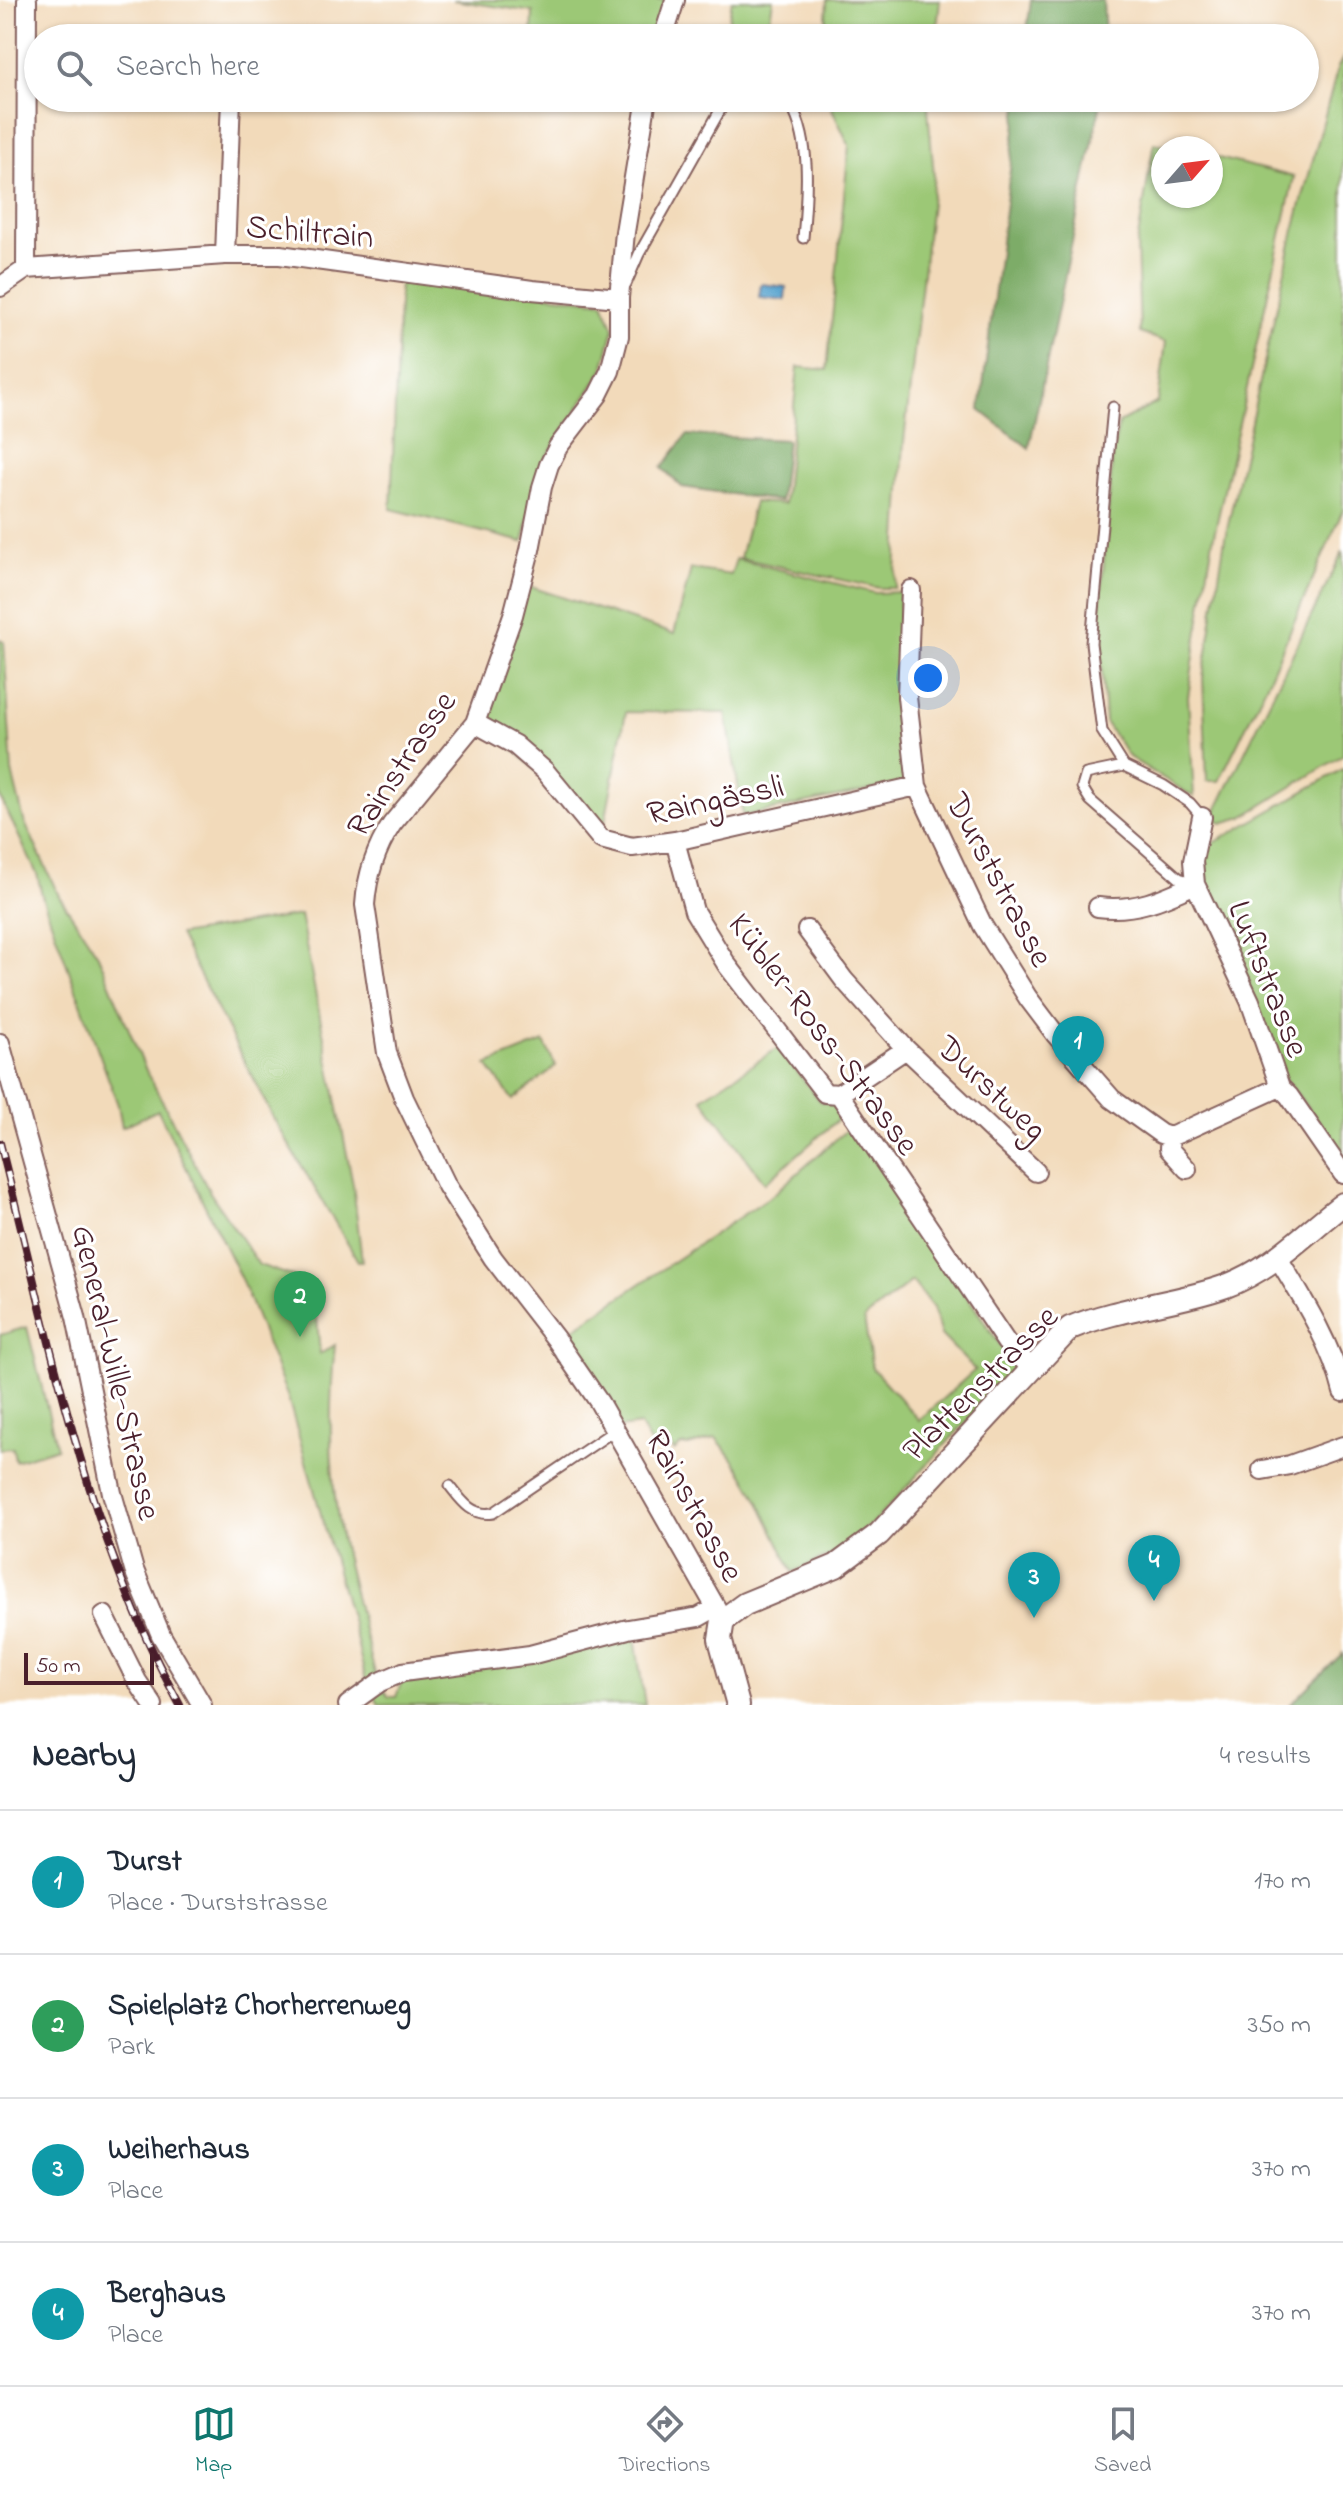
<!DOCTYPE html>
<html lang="en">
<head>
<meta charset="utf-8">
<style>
	body { margin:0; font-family:"Indie Flower",sans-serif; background:#f2f2f3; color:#1f2937 }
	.compass { position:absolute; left:1151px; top:136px; width:72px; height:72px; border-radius:50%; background:#fff; box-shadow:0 2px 6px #0004; rotate:62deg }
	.scale { position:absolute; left:24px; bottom:20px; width:130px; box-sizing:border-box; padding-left:8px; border:4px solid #4a1f2b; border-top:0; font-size:22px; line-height:28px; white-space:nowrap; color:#4a1f2b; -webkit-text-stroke:6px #fff; paint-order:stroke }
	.you { position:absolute; left:928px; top:678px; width:28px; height:28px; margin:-20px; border:6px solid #fff; border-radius:50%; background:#1a73e8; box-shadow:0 0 0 12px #1a73e833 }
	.badge { display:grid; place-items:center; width:52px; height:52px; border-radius:50%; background:#0f766e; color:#fff; font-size:26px; font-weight:700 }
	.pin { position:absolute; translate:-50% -66px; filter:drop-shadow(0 2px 4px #0008) }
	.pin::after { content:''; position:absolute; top:42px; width:28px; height:24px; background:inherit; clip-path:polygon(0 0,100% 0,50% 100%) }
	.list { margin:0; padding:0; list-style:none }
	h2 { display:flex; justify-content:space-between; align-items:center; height:104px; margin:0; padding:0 32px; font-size:34px }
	h2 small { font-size:26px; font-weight:400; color:#747a83 }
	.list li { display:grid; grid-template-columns:52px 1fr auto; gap:24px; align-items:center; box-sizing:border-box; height:144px; padding:0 32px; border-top:2px solid #e0e1e3 }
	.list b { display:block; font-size:30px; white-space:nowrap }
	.list p { margin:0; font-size:26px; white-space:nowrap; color:#747a83 }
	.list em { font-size:26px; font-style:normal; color:#747a83 }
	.icon { flex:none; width:44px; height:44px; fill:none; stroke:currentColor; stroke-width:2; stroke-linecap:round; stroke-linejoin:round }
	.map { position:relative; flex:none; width:1343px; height:1705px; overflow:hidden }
	.search { position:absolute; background:#fff; box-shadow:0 2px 6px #0004; left:24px; right:24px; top:24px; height:88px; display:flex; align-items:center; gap:20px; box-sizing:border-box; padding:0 28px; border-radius:44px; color:#747a83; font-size:30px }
	.sheet { height:680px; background:#fff }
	nav { display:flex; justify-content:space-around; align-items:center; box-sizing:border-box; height:112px; border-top:2px solid #e0e1e3; background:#fff; font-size:22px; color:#747a83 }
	nav a { display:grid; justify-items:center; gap:4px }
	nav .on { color:#0f766e }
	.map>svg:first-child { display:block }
	.green { fill:#9cc876; stroke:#737450; stroke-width:2; fill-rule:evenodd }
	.forest { fill:#7dac67; stroke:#646649; stroke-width:2 }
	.water { fill:#55a2ce; stroke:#50607c; stroke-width:2 }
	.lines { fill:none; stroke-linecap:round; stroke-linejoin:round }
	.service-casing { stroke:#85605d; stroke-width:13 }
	.minor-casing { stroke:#85605d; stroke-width:22 }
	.tertiary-casing { stroke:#85605d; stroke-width:26 }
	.service { stroke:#fff; stroke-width:9 }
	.minor { stroke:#fff; stroke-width:18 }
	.tertiary { stroke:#fff; stroke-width:22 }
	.rail-casing { stroke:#4a1f2b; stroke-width:8 }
	.rail { stroke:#fff; stroke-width:5; stroke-dasharray:15; stroke-linecap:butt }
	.labels { text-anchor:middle; stroke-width:6; stroke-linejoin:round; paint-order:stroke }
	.street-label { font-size:34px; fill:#4a1f2b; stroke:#fff }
</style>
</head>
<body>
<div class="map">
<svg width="1343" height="1705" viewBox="0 0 1343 1705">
	<rect width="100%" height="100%" fill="#fff"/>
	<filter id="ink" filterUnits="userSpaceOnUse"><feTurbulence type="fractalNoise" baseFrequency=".0125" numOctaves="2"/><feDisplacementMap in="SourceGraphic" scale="16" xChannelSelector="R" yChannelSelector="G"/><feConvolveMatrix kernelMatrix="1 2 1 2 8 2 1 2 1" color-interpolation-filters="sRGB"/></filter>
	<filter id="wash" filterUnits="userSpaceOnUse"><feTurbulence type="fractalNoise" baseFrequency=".006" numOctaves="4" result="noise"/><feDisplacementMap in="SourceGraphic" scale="32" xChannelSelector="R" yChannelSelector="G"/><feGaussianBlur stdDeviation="1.8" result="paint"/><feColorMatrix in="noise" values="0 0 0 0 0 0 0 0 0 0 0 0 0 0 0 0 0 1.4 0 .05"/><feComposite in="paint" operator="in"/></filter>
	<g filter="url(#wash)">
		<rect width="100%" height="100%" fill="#f2daba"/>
		<path class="green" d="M453,0h216l-13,38h-124l1,-26z
			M732,0h41l-6,38h-41z
			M827,0h113l-4,38h-111z
			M1343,58v452l-77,176 -47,95h-12l-4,-103 22,-140 69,-308 44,-163z
			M827,98h102l-1,11 6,67 -30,265 -9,147h-16l-139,-30 14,-56 30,2 14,-137 29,3 22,-225z
			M1154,143l22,5h-13v48h48v-40l83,21 -81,363 -18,109 -7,48 6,100 -65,-40 -24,-35 -6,-100 14,-171 6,-28 39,-21 8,-60 -26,-9 -3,-89z
			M400,276l203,26 11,26 -11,42 -62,95 -18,77 -132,-33z
			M1343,551v204l-100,62 -21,6 -9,-6z
			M736,559l139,34 25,-1 -1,102 12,88 -168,34 -17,-103 -100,-1 -23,120 -120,-111 45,-135 146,48 17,-65 40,6z
			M0,639l4,3 8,130 12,49 35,75 39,59 46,111 65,125 50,74 42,14 16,40 3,35 15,-9c-7,67 -6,135 8,201 10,44 22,88 33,131l-10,4 -10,-43 -68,-240 -46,-117 -84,-171 -36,17 -4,-22 -75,-206 -6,-25 -37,-77z
			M1343,769v387l-18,-27 -42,-52 -80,-199 4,-31z
			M300,915l53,270 9,76h-4l-83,-140 -96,-186z
			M544,1042l12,24 -43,34 -26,-35z
			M778,1048l43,54 14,3 7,11 -77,67 -63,-85z
			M851,1126l165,242 -141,153 -43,34 -39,17c-23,-46 -42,-96 -77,-134l-28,8 -7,-1 -7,6 -3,-4 -7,-1 -7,3 -7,-6 -10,-18 -20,3 -59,-91 213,-143zM912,1281l21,27 8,27 34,35 -56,50 -47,-52 -8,-49z
			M27,1327l30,121 -42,13 -2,-13 -13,1v-114z
			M635,1637l10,68h-266l-6,-12 11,-2 5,6h7l5,-14 5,-4z"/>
		<path class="forest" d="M1031,0h72l2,38h-79z
			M1019,98h83l-73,350 -49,-38z
			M687,435l100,5 -7,61 -98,-14 -20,-19z
			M1343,1653v52h-53z"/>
		<path class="water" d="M761,284l25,3 -1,13 -26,-3z"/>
	</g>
	<g filter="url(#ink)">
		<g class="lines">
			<defs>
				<path id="service" d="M786,98c27,36 21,97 17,140
					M626,284l13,-30 88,-156
					M1113,407l-22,236 11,88 22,35
					M1194,883l-15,-5 -89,-78 -8,-13 4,-13 38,-8 39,19 27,18 12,14
					M450,1486c11,14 22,31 43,27l122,-83"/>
				<path id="minor" d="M663,38l12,-38
					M647,98l-22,134 -6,66v38l-9,35 -12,24 -40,52 -9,18 -7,22 -12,63 -17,65 -38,108 -83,101c-17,26 -25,51 -27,81l22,148 17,45 43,88 46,72 62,80 44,64 124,218
					M225,255l6,-157
					M26,269l1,-269
					M0,287l26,-18 199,-14h55l252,35 87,8
					M911,590l-4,107 10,89 66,140 45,72 28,37 56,64 49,35 9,3 7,-3 103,-47
					M475,723l40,22 30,26 56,68 31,8 43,-6 242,-55
					M1202,817l-9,44 2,23 55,117 30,86 9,9 54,78
					M675,841l19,70 33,54 98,128 14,1 167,248 26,27
					M1098,907c36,5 65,-8 97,-23
					M807,930l37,50 62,69 130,123
					M0,1043l76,274 36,176 22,77 27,65 41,70
					M839,1094l67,-45
					M1170,1137l-1,12 18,20
					M1278,1258c25,41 54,87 65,134
					M1262,1470l28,-5 53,-19
					M104,1615l33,66 16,24
					M348,1705l32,-23 23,-10 127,-17 98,-26 71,-12 16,-9"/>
				<path id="tertiary" d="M738,1705l-18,-66 3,-19 22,-16 91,-38 43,-32 191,-206c50,-21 106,-24 156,-42 46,-17 79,-53 117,-82"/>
			</defs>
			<use href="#service" class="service-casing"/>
			<use href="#minor" class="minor-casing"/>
			<use href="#tertiary" class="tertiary-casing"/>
			<use href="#service" class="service"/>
			<use href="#minor" class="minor"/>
			<use href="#tertiary" class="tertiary"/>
			<defs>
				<path id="rail" d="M0,1143c49,191 84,388 180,562"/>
			</defs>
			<use href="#rail" class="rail-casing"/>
			<use href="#rail" class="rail"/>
		</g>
	</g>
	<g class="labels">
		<g class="street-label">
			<text transform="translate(310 230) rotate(5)" y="12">Schiltrain</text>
			<text transform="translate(400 763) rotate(-56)" y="12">Rainstrasse</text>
			<text transform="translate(715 798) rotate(-12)" y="12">Raingässli</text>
			<text transform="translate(1001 879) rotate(62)" y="12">Durststrasse</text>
			<text transform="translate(1270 978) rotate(68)" y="12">Luftstrasse</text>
			<text transform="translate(825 1033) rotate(53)" y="12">Kübler-Ross-Strasse</text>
			<text transform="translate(993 1087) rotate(43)" y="12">Durstweg</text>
			<text transform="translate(118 1372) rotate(77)" y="12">General-Wille-Strasse</text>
			<text transform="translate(979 1382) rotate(-45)" y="12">Plattenstrasse</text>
			<text transform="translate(696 1505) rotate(61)" y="12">Rainstrasse</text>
		</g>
	</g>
</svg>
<svg class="compass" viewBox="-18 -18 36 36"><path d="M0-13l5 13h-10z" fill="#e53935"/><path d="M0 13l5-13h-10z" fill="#747a83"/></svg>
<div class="scale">50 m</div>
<div class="you"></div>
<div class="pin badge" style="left:1078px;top:1082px;background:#0f9aa8">1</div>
<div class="pin badge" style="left:300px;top:1337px;background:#2e9e5b">2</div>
<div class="pin badge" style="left:1034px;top:1618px;background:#0f9aa8">3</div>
<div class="pin badge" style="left:1154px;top:1601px;background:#0f9aa8">4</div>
<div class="search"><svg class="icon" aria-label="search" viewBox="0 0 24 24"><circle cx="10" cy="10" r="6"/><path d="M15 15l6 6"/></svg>Search here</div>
</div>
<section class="sheet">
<h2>Nearby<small>4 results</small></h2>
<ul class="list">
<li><span class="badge" style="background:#0f9aa8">1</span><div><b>Durst</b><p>Place · Durststrasse</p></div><em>170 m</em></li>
<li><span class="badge" style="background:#2e9e5b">2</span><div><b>Spielplatz Chorherrenweg</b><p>Park</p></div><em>350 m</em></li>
<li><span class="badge" style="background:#0f9aa8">3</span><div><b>Weiherhaus</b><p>Place</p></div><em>370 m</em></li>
<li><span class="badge" style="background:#0f9aa8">4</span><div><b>Berghaus</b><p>Place</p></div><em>370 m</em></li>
</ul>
</section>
<nav>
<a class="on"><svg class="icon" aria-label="map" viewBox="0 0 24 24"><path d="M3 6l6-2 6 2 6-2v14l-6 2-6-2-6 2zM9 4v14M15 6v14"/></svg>Map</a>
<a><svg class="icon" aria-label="directions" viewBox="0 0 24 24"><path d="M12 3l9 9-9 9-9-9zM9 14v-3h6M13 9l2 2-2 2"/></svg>Directions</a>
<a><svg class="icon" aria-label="saved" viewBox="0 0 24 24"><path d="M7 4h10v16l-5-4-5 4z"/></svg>Saved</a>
</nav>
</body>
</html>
